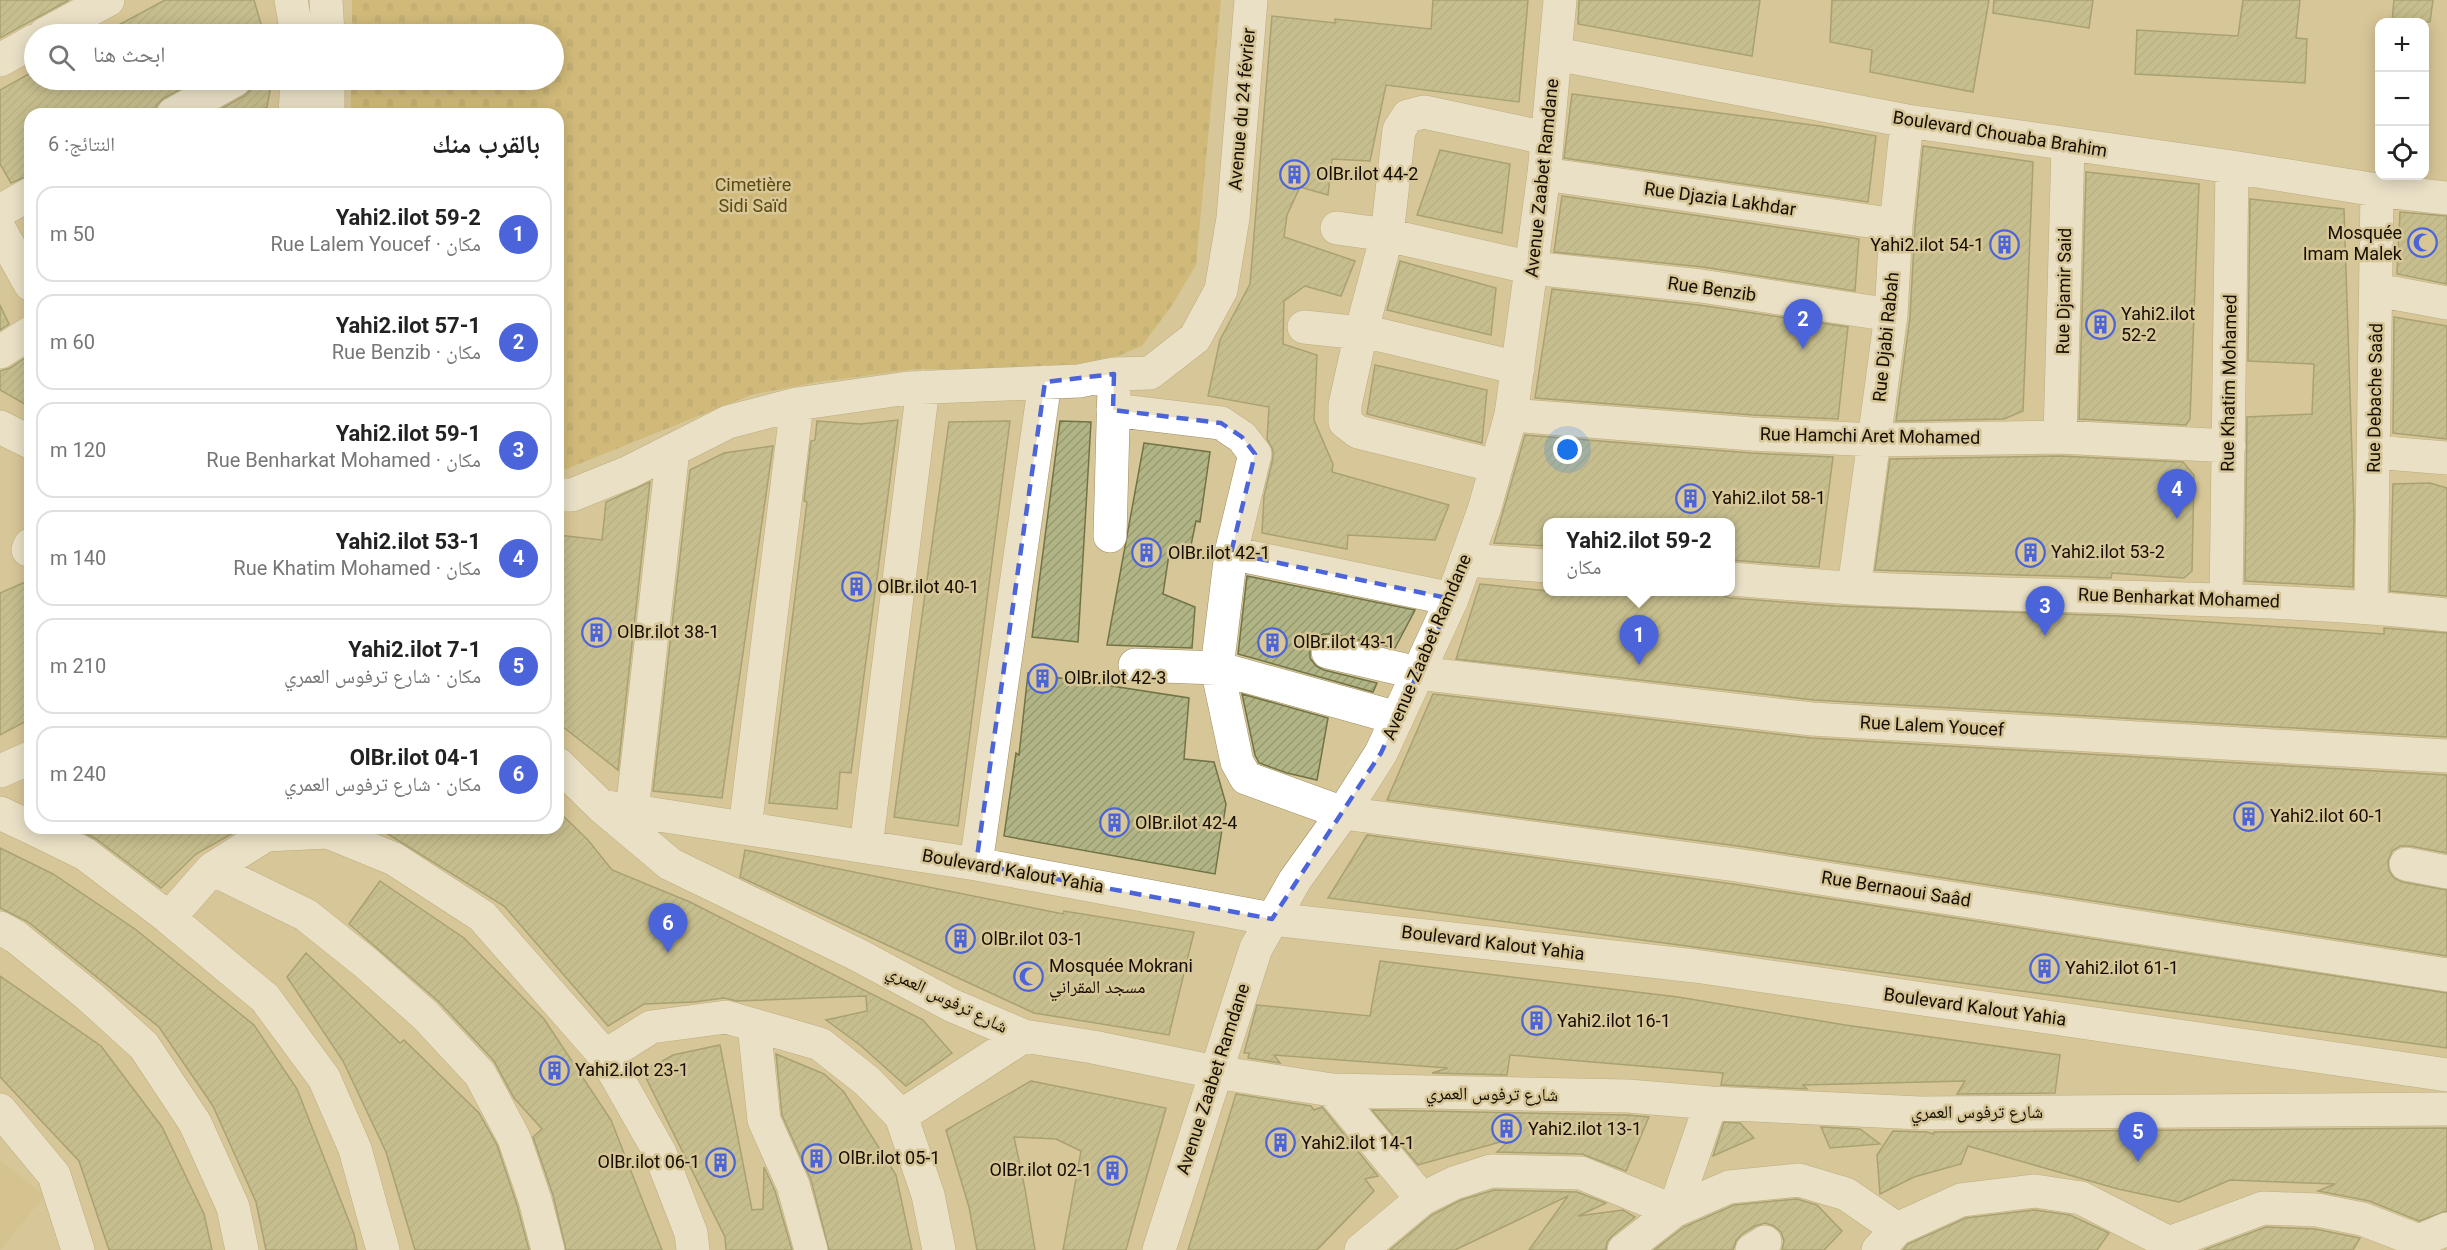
<!DOCTYPE html>
<html lang="ar">
<head>
<meta charset="utf-8">
<style>
	body { margin:0; font-family:Roboto,"Noto Naskh Arabic",sans-serif; background:#f6f6f6; color:#222; direction:rtl }
	.controls { position:absolute; right:18px; top:18px; display:grid; overflow:hidden; border-radius:12px; box-shadow:0 3px 15px #0003 }
	.controls button { width:54px; height:54px; display:grid; place-items:center; padding:0; border:0; border-bottom:2px solid #e0e0e0; background:#fff; color:#222; font:30px sans-serif }
	.you { position:absolute; left:1568px; top:450px; width:21px; height:21px; margin:-15px; border:4px solid #fff; border-radius:50%; background:#1a73e8; box-shadow:0 0 0 9px #1a73e833 }
	.badge { display:grid; place-items:center; width:39px; height:39px; border-radius:50%; background:#4c64d9; color:#fff; font-size:20px; font-weight:700 }
	.pin { position:absolute; translate:-50% -50px; filter:drop-shadow(0 2px 3px #0008) }
	.pin::after { content:''; position:absolute; top:32px; width:21px; height:18px; background:inherit; clip-path:polygon(0 0,100% 0,50% 100%) }
	.popup { position:absolute; left:1543px; top:518px; width:192px; height:78px; box-sizing:border-box; display:grid; place-content:center; border-radius:12px; background:#fff; filter:drop-shadow(0 2px 4px #0005); font-size:20px; white-space:nowrap; color:#767676 }
	.popup b { font-size:22px; color:#222 }
	.popup::after { content:''; position:absolute; left:50%; top:100%; margin-left:-12px; border:12px solid transparent; border-top-color:#fff }
	.list { margin:0; padding:0; list-style:none }
	h2 { display:flex; justify-content:space-between; align-items:center; height:78px; margin:0; padding:0 24px; font-size:26px }
	h2 small { font-size:20px; font-weight:400; color:#767676 }
	.list li { display:grid; grid-template-columns:39px 1fr auto; gap:18px; align-items:center; box-sizing:border-box; height:96px; margin:0 12px 12px; padding:0 12px; border:2px solid #e0e0e0; border-radius:18px }
	.list b { display:block; font-size:22px; white-space:nowrap }
	.list p { margin:0; font-size:20px; white-space:nowrap; color:#767676 }
	.list em { font-size:20px; font-style:normal; color:#767676 }
	.icon { flex:none; width:33px; height:33px; fill:none; stroke:currentColor; stroke-width:2; stroke-linecap:round; stroke-linejoin:round }
	.map { position:relative; flex:none; width:2447px; height:1250px; overflow:hidden; direction:ltr }
	.search { position:absolute; background:#fff; box-shadow:0 3px 15px #0003; left:24px; top:24px; width:540px; height:66px; display:flex; align-items:center; gap:15px; box-sizing:border-box; padding:0 21px; border-radius:33px; color:#767676; font-size:22px }
	.panel { position:absolute; background:#fff; box-shadow:0 3px 15px #0003; left:24px; top:108px; width:540px; height:726px; border-radius:18px; direction:rtl }
	.map>svg:first-child { display:block }
	.built { fill:#d0bd86 }
	.cemetery { fill:url(#cemetery-stones) }
	.building { fill:url(#building-hatch); stroke:#717346; stroke-width:1.5 }
	.lines { fill:none; stroke-linecap:round; stroke-linejoin:round }
	.minor-casing { stroke:#9d8d60; stroke-width:34 }
	.major-casing { stroke:#9d8d60; stroke-width:34 }
	.minor { stroke:#fff; stroke-width:33 }
	.major { stroke:#fff; stroke-width:33 }
	.marked { fill:none; stroke:#4c64d9; stroke-width:4.5; stroke-dasharray:12 8; stroke-linejoin:round }
	.labels { text-anchor:middle; stroke-width:5; stroke-linejoin:round; paint-order:stroke }
	.street-label { font-size:18px; fill:#150e01; stroke:#d7c697 }
	.poi-label { font-size:18px; fill:#150e01; stroke:#d7c697; text-anchor:start }
	.park-label { font-size:18px; fill:#5d4a11; stroke:#d7c697 }
</style>
</head>
<body>
<div class="map">
<svg width="2447" height="1250" viewBox="0 0 2447 1250">
	<defs>
		<pattern id="cemetery-stones" width="16" height="16" patternUnits="userSpaceOnUse" patternTransform="scale(1.5)"><rect width="16" height="16" fill="#caac56"/><path d="M2 7V4a2 2 0 0 1 4 0v3zM10 15v-3a2 2 0 0 1 4 0v3z" fill="#ad9349"/></pattern>
		<pattern id="building-hatch" width="6" height="6" patternUnits="userSpaceOnUse" patternTransform="scale(1.5)"><rect width="6" height="6" fill="#b1b484"/><path d="M-1 1l2-2M0 6l6-6M5 7l2-2" fill="none" stroke="#979a70"/></pattern>
	</defs>
	<rect width="100%" height="100%" fill="#d7c697"/>
	<path class="built" d="M0,1160l44,36 -44,54z"/>
	<path class="cemetery" d="M352,0h869l-25,265 -24,40 -30,41 -57,24 -168,-1 -99,13 -67,13 -185,74 -8,-1v-354h-207v-34h203v-46h-202z"/>
	<path class="building" d="M0,0h69l-69,38z
		M165,0h89l10,34h-162z
		M1433,0h95l-9,102 -133,-17 -16,76 -38,-2 -4,36 -28,-8 -13,28 -3,22 71,24 -14,35 -36,-10 -21,15 -1,43 34,11 -3,65 19,44 -1,8 117,33 -14,35 -87,-5 -1,14 -85,-16 2,-37 9,-38v-8l-6,-11 2,-32 -61,-11 12,-56 30,-56 22,-268 63,7v-4l96,10z
		M1579,0h181l-8,56 -174,-32z
		M1832,0h157l-16,92 -103,-20 2,-22 -42,-8z
		M1994,0h99l-4,28 -96,-15z
		M2243,0h57l-4,38 11,1 -2,44 -170,-9 2,-44 101,6z
		M2394,0h39l-3,22h-38z
		M34,71v9h163l-33,18 -7,7 -3,9h-124v61l-19,8 -11,-19v-74z
		M254,80h18l-5,27 -13,7h-42l32,-18 7,-7z
		M1572,94l248,32 56,10 -8,66 -304,-44z
		M1923,146l110,16 -10,249 -19,8 -108,2 14,-104 5,-91z
		M1440,150l70,14 -8,69 -85,-18z
		M2086,172l113,12 -9,235 -4,6 -107,-6z
		M1562,196l297,43 -4,52 -152,-24 -149,-15z
		M2250,199l94,10 10,307 -1,71 -108,-6 2,-164 65,-3 2,-50 -66,-3z
		M2400,212l47,4v68l-50,-10z
		M1400,261l96,27 -5,47 -104,-25z
		M1552,289l147,16 149,22 -10,92 -85,-4 -218,-17z
		M0,305l9,19 -9,6z
		M2394,317l53,9v113l-54,-6z
		M25,358l5,10v39l-30,-17v-19l10,-3z
		M1375,365l112,25 -5,53 -115,-29z
		M898,420l-47,353 -11,-1 -3,37 -68,-6 38,-301 -3,-1 7,-60 4,-1 2,-19 44,3z
		M1010,421l-52,405 -64,-9 55,-395z
		M1060,421l31,1 -13,220 -46,-5z
		M1525,435l226,18 82,4 -14,110 -88,-7v-38h-183v24l-54,-3z
		M1144,443l66,9 -10,70 -4,-1 -6,29 -20,-2 -7,46 32,13 -3,41 -85,-3z
		M773,446l-51,352 -69,-7 37,-321 34,-17z
		M2060,456l123,6 11,13 -2,96 -8,7 -72,-5 -1,5 -236,-8 15,-111z
		M650,482l-32,288 -60,-47v-188l44,5 4,-38z
		M2430,483l17,5v108l-57,-5 3,-107z
		M1247,576l168,34 -20,38 -63,-14h-9l-8,5 -5,8v11l6,8 8,4 53,13 -4,9 -135,-38z
		M30,580v139l-30,16v-142z
		M1480,584l68,7 170,2 11,5 107,8 284,10 264,18v-6l63,5v104l-633,-37 -358,-41z
		M1028,673l161,25 -5,61 30,3 12,42 -11,70 -211,-38 12,-83 3,2z
		M1242,694l86,24 -11,62 -30,-7 -28,-10 -4,-8z
		M1433,694l378,44 636,37v78l-37,-7h-10l-8,5 -4,10 1,10 5,7 8,4 45,8v66l-709,-110 -351,-46z
		M558,811l30,29 24,30 78,32 233,118 29,33 -46,33 -46,-41 -34,-25 41,-9 -1,-15 -129,5 -13,-3 -30,4 -50,2 -36,22 -104,-120 -126,-78h180z
		M75,828h167l-46,26 -35,34 -65,-49z
		M1367,835l366,49 714,109v55l-1119,-150z
		M0,848l53,26 82,55 119,96 43,64 57,145 3,16h-91l-10,-48 -43,-96 -54,-79 -131,-105 -28,-14z
		M745,850l318,64 1,-3 130,21 -25,103 -135,-22 -294,-136z
		M380,881l84,57 80,81 67,101 51,130h-96l-13,-55 -20,-58 9,-8 -28,-31 -20,-37 -55,-59 -90,-78z
		M306,953l94,90 4,-3 75,73 18,32 20,60 12,45h-114l-29,-98 -43,-91 -56,-84z
		M1380,961l298,36 167,28 215,30 -5,38 -98,1 8,-13 -162,4 4,4 -86,-4 2,-12 -213,-18 -3,20 -75,-2 16,-5 -174,-13 6,8 -32,-5 1,-5h-5l13,-48 113,11z
		M0,976l101,70 61,81 42,87 8,36h-103l-30,-89 -79,-84z
		M720,1045l32,165 11,-1 1,-42 11,24 17,59h-66l-1,-13 -82,-165 30,-17z
		M776,1054l48,20 20,18 52,83 16,75h-83l-18,-70 -29,-65z
		M1031,1081l135,27 -40,142h-63l18,-99 -25,-12 -42,-2 11,52 10,61h-58l-8,-43 -23,-77z
		M1236,1094l75,12 3,4 8,-3 56,69 -13,3 9,12 -57,59h-129z
		M1372,1110l255,5 22,2 -23,54 -44,-17 -85,-2 14,-13 -93,26z
		M1724,1122l16,1 14,15 -41,18z
		M1821,1127l39,2 20,15 -50,4z
		M2447,1128v83l-28,10 -50,-20 -51,-10 17,-7 -105,-4 -51,22 -61,-13 -150,-43 -7,18 -47,13 -34,17 -3,-39 16,-24 34,1 6,2 1,-2z
		M1494,1190l83,2 29,11 -28,13 45,-6 12,7 -23,19 -5,6 -1,8h-77l39,-54 -113,54h-65l42,-35 29,-15z
		M1797,1199l20,6 25,26 -18,19h-42l2,-9 -3,-9 -7,-6 -9,-3 -10,3 -13,8 -6,7 -3,9h-79l30,-23 50,-22z
		M2035,1210l35,5 39,18 -12,17h-194l5,-6 58,-26z
		M2266,1227l49,2 45,9 -7,12h-149z"/>
	<g class="lines">
		<defs>
			<path id="minor" d="M291,0l6,34
				M326,0l2,34
				M45,34l63,-34
				M1556,54l351,67 325,46 145,23 70,8
				M0,60l34,-19
				M173,114l62,-34
				M295,114l2,-34
				M328,114v-34
				M1544,174l352,51
				M0,211l30,-17
				M1337,228l50,7 145,33 169,18 190,29
				M0,230l30,54
				M2377,290l70,13
				M1304,327l76,8 138,33
				M0,352l30,-19
				M1113,410l108,13 21,14 13,17 -24,99 -14,115 20,94 9,16 97,35 393,52 711,110
				M1511,415l241,19 123,6 185,-3 169,9
				M0,427l30,15
				M2060,437l8,-292
				M2374,452l73,6
				M1496,466l-138,-34 -13,-10v-17l16,-72 26,-98 12,-105 9,-14 16,-4 122,26
				M558,495h14l57,-23 99,-50 69,-18 111,-16 171,-7 35,-7 36,-1 45,-35 26,-48 12,-72 18,-218
				M1110,536l4,-148
				M28,550l2,-5
				M1231,553l221,46
				M1466,560l82,6
				M1730,579c41,3 82,7 123,9 198,11 396,6 594,27
				M1854,588l37,-273 5,-90 11,-104
				M2226,599l6,-432
				M2371,607l6,-417
				M1328,652l90,21 394,46 635,37
				M1135,665l82,3 180,50
				M558,764l43,42 375,58 296,55 423,47 752,109
				M0,771l30,-13
				M601,806l69,58 188,91 93,50 73,31 69,11 122,25 117,18 296,6 83,7 209,10 527,-4
				M632,811l41,-361
				M0,813l30,14
				M32,828l53,26 84,64 96,80 59,80 31,71 28,101
				M745,828l52,-424
				M866,847l57,-460
				M976,864l69,-482
				M2406,864l41,8
				M212,869l94,46 60,48 59,52 55,59 34,64 21,62 13,50
				M169,918l43,-49 54,-34 62,-3 66,27 88,57 123,140 55,97 31,80 2,17
				M0,928l16,9 73,59 55,50 51,77 38,84 9,43
				M754,1025l10,95 29,65 18,65
				M605,1056l46,-29 75,-10 94,27 47,37 34,35 27,79 11,55
				M1332,1090l90,109
				M0,1110l54,65 24,75
				M901,1116l123,-80
				M1361,1250l61,-51 32,-16 37,-12 90,2 93,38 37,-108
				M1624,1250l50,-39 55,-24 70,-7 47,14 51,35
				M1752,1250l13,-8
				M1878,1250l19,-21 64,-29 74,-9 46,7 88,45
				M2162,1250l7,-7 94,-35 54,2 45,9 57,22
				M2412,1250l7,-9 28,-12"/>
			<path id="major" d="M1159,1250l97,-302 39,-68 48,-67 38,-60 71,-154 32,-89 27,-95 33,-241 16,-174"/>
		</defs>
		<use href="#minor" class="minor-casing"/>
		<use href="#major" class="major-casing"/>
		<use href="#minor" class="minor"/>
		<use href="#major" class="major"/>
	</g>
	<path d="M0 0H2447V1250H0ZM1114,374l-1,36 108,13 21,14 13,17 -24,99 221,46 -71,154 -109,166 -296,-55 69,-482z" fill="#d7c697" fill-opacity=".55" fill-rule="evenodd"/>
	<path class="marked" d="M1114,374l-1,36 108,13 21,14 13,17 -24,99 221,46 -71,154 -109,166 -296,-55 69,-482z"/>
	<defs>
		<symbol id="building-ring" viewBox="-11 -11 22 22"><circle r="9.5" fill="#d7c697" stroke="#4c64d9" stroke-width="1.5"/><path d="M-4-6H4V6H1V3H-1V6H-4ZM-2.5-4.3h1.7v1.8h-1.7ZM.8-4.3h1.7v1.8H.8ZM-2.5-1h1.7V.8h-1.7ZM.8-1h1.7V.8H.8Z" fill="#4c64d9"/></symbol>
		<symbol id="mosque-ring" viewBox="-11 -11 22 22"><circle r="9.5" fill="#d7c697" stroke="#4c64d9" stroke-width="1.5"/><path d="M3.5-4.9A6 6 0 1 0 3.5 4.9A5 5 0 1 1 3.5-4.9Z" fill="#4c64d9"/></symbol>
	</defs>
	<g fill-rule="evenodd">
		<use href="#building-ring" x="1278" y="158" width="33" height="33"/>
		<use href="#mosque-ring" x="2406" y="226" width="33" height="33"/>
		<use href="#building-ring" x="1988" y="228" width="33" height="33"/>
		<use href="#building-ring" x="2084" y="308" width="33" height="33"/>
		<use href="#building-ring" x="1674" y="482" width="33" height="33"/>
		<use href="#building-ring" x="2014" y="536" width="33" height="33"/>
		<use href="#building-ring" x="1130" y="536" width="33" height="33"/>
		<use href="#building-ring" x="840" y="570" width="33" height="33"/>
		<use href="#building-ring" x="580" y="616" width="33" height="33"/>
		<use href="#building-ring" x="1256" y="626" width="33" height="33"/>
		<use href="#building-ring" x="1026" y="662" width="33" height="33"/>
		<use href="#building-ring" x="2232" y="800" width="33" height="33"/>
		<use href="#building-ring" x="1098" y="806" width="33" height="33"/>
		<use href="#building-ring" x="944" y="922" width="33" height="33"/>
		<use href="#building-ring" x="2028" y="952" width="33" height="33"/>
		<use href="#mosque-ring" x="1012" y="960" width="33" height="33"/>
		<use href="#building-ring" x="1520" y="1004" width="33" height="33"/>
		<use href="#building-ring" x="538" y="1054" width="33" height="33"/>
		<use href="#building-ring" x="1490" y="1112" width="33" height="33"/>
		<use href="#building-ring" x="1264" y="1126" width="33" height="33"/>
		<use href="#building-ring" x="800" y="1142" width="33" height="33"/>
		<use href="#building-ring" x="704" y="1146" width="33" height="33"/>
		<use href="#building-ring" x="1096" y="1154" width="33" height="33"/>
	</g>
	<g class="labels">
		<g class="street-label">
			<text transform="translate(1242 109) rotate(-85)" y="6">Avenue du 24 février</text>
			<text transform="translate(2000 134) rotate(9)" y="6">Boulevard Chouaba Brahim</text>
			<text transform="translate(1542 178) rotate(-84)" y="6">Avenue Zaabet Ramdane</text>
			<text transform="translate(1720 199) rotate(8)" y="6">Rue Djazia Lakhdar</text>
			<text transform="translate(1712 289) rotate(8)" y="6">Rue Benzib</text>
			<text transform="translate(2064 291) rotate(-89)" y="6">Rue Djamir Said</text>
			<text transform="translate(1886 337) rotate(-84)" y="6">Rue Djabi Rabah</text>
			<text transform="translate(2229 383) rotate(-89)" y="6">Rue Khatim Mohamed</text>
			<text transform="translate(2375 398) rotate(-89)" y="6">Rue Debache Saâd</text>
			<text transform="translate(1870 436) rotate(1)" y="6">Rue Hamchi Aret Mohamed</text>
			<text transform="translate(2179 598) rotate(2)" y="6">Rue Benharkat Mohamed</text>
			<text transform="translate(1427 647) rotate(-67)" y="6">Avenue Zaabet Ramdane</text>
			<text transform="translate(1932 726) rotate(3)" y="6">Rue Lalem Youcef</text>
			<text transform="translate(1013 871) rotate(10)" y="6">Boulevard Kalout Yahia</text>
			<text transform="translate(1896 889) rotate(9)" y="6">Rue Bernaoui Saâd</text>
			<text transform="translate(1493 943) rotate(7)" y="6">Boulevard Kalout Yahia</text>
			<text transform="translate(947 999) rotate(26)" y="6">شارع ترفوس العمري</text>
			<text transform="translate(1975 1007) rotate(8)" y="6">Boulevard Kalout Yahia</text>
			<text transform="translate(1213 1079) rotate(-72)" y="6">Avenue Zaabet Ramdane</text>
			<text transform="translate(1492 1094) rotate(1)" y="6">شارع ترفوس العمري</text>
			<text x="1977" y="1118">شارع ترفوس العمري</text>
		</g>
		<g class="poi-label">
			<text x="1316" y="180">OlBr.ilot 44-2</text>
			<text x="2402" y="239" text-anchor="end">Mosquée<tspan x="2402" dy="21">Imam Malek</tspan></text>
			<text x="1984" y="251" text-anchor="end">Yahi2.ilot 54-1</text>
			<text x="2121" y="320">Yahi2.ilot<tspan x="2121" dy="21">52-2</tspan></text>
			<text x="1712" y="504">Yahi2.ilot 58-1</text>
			<text x="2051" y="558">Yahi2.ilot 53-2</text>
			<text x="1168" y="559">OlBr.ilot 42-1</text>
			<text x="877" y="593">OlBr.ilot 40-1</text>
			<text x="617" y="638">OlBr.ilot 38-1</text>
			<text x="1293" y="648">OlBr.ilot 43-1</text>
			<text x="1064" y="684">OlBr.ilot 42-3</text>
			<text x="2270" y="822">Yahi2.ilot 60-1</text>
			<text x="1135" y="829">OlBr.ilot 42-4</text>
			<text x="981" y="945">OlBr.ilot 03-1</text>
			<text x="1049" y="972">Mosquée Mokrani<tspan x="1049" dy="21">مسجد المقراني</tspan></text>
			<text x="2065" y="974">Yahi2.ilot 61-1</text>
			<text x="1557" y="1027">Yahi2.ilot 16-1</text>
			<text x="575" y="1076">Yahi2.ilot 23-1</text>
			<text x="1528" y="1135">Yahi2.ilot 13-1</text>
			<text x="1301" y="1149">Yahi2.ilot 14-1</text>
			<text x="838" y="1164">OlBr.ilot 05-1</text>
			<text x="700" y="1168" text-anchor="end">OlBr.ilot 06-1</text>
			<text x="1092" y="1176" text-anchor="end">OlBr.ilot 02-1</text>
		</g>
		<g class="park-label">
			<text x="753" y="191">Cimetière<tspan x="753" dy="21">Sidi Saïd</tspan></text>
		</g>
	</g>
</svg>
<div class="controls">
<button>+</button>
<button>−</button>
<button><svg class="icon" aria-label="locate" viewBox="0 0 24 24"><circle cx="12" cy="12" r="6"/><path d="M12 2v4M12 18v4M2 12h4M18 12h4"/></svg></button>
</div>
<div class="you"></div>
<div class="pin badge" style="left:1639px;top:665px">1</div>
<div class="popup"><b>Yahi2.ilot 59-2</b>مكان</div>
<div class="pin badge" style="left:1803px;top:349px">2</div>
<div class="pin badge" style="left:2045px;top:636px">3</div>
<div class="pin badge" style="left:2177px;top:519px">4</div>
<div class="pin badge" style="left:2138px;top:1162px">5</div>
<div class="pin badge" style="left:668px;top:953px">6</div>
<div class="search"><svg class="icon" aria-label="search" viewBox="0 0 24 24"><circle cx="10" cy="10" r="6"/><path d="M15 15l6 6"/></svg>ابحث هنا</div>
<section class="panel">
<h2>بالقرب منك<small>النتائج: 6</small></h2>
<ul class="list">
<li><span class="badge">1</span><div><b>Yahi2.ilot 59-2</b><p>مكان · Rue Lalem Youcef</p></div><em>50 m</em></li>
<li><span class="badge">2</span><div><b>Yahi2.ilot 57-1</b><p>مكان · Rue Benzib</p></div><em>60 m</em></li>
<li><span class="badge">3</span><div><b>Yahi2.ilot 59-1</b><p>مكان · Rue Benharkat Mohamed</p></div><em>120 m</em></li>
<li><span class="badge">4</span><div><b>Yahi2.ilot 53-1</b><p>مكان · Rue Khatim Mohamed</p></div><em>140 m</em></li>
<li><span class="badge">5</span><div><b>Yahi2.ilot 7-1</b><p>مكان · شارع ترفوس العمري</p></div><em>210 m</em></li>
<li><span class="badge">6</span><div><b>OlBr.ilot 04-1</b><p>مكان · شارع ترفوس العمري</p></div><em>240 m</em></li>
</ul>
</section>
</div>
</body>
</html>
